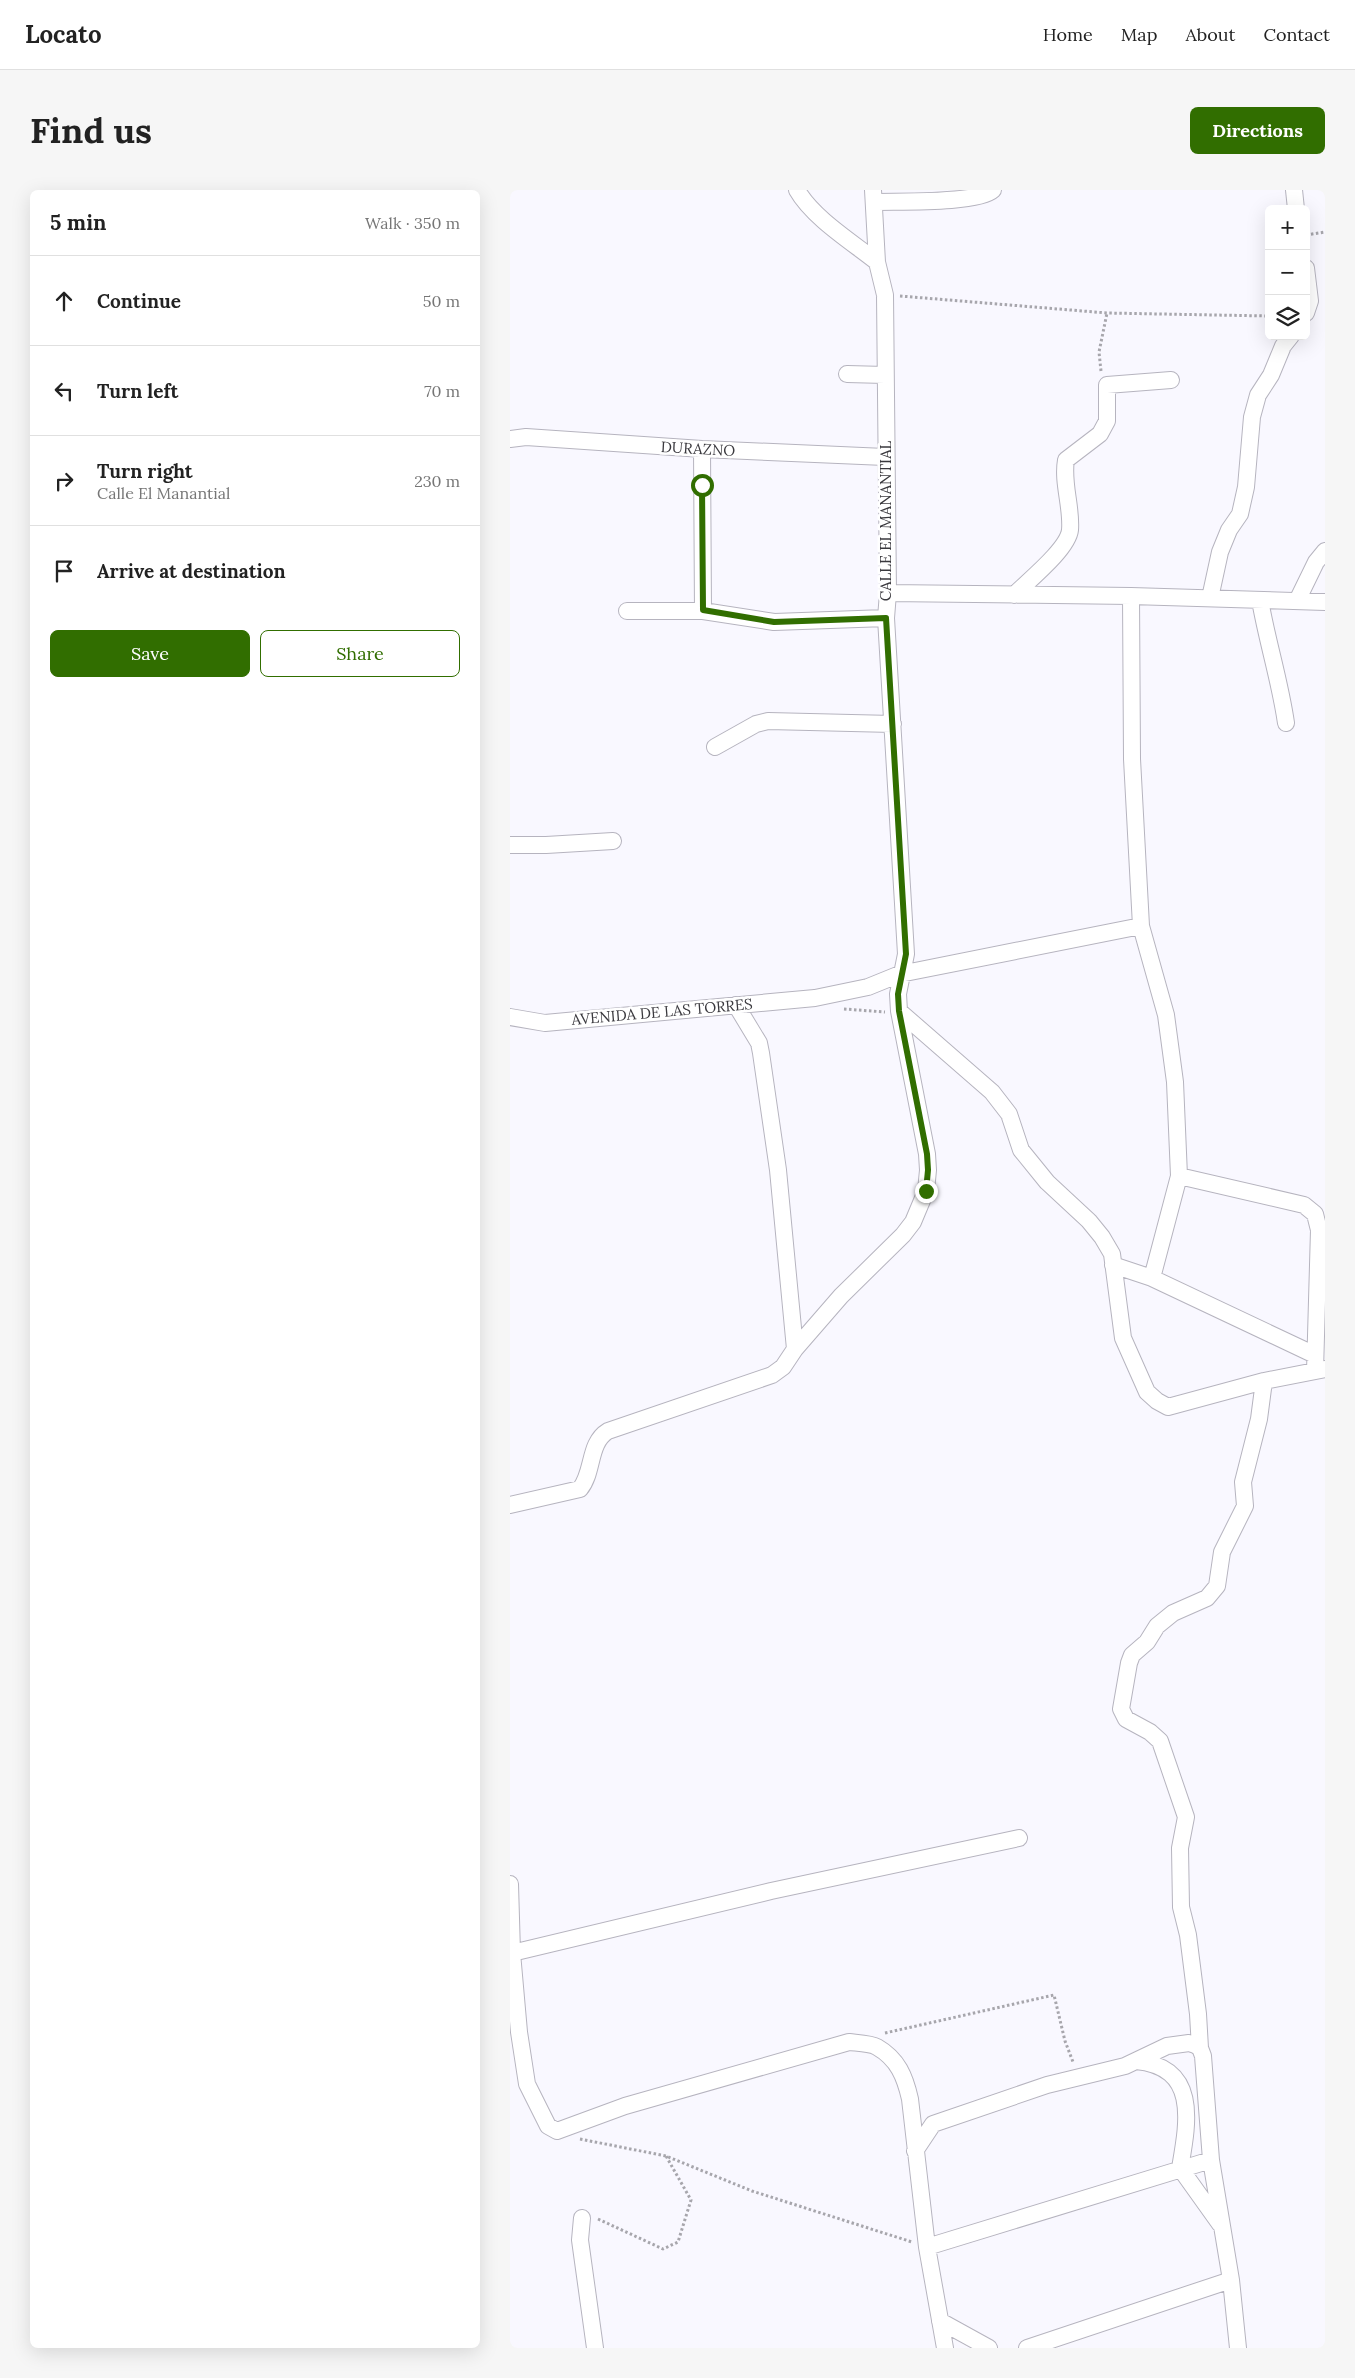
<!DOCTYPE html>
<html lang="en">
<head>
<meta charset="utf-8">
<style>
	body { margin:0; font-family:Lora,serif; background:#f6f6f6; color:#222 }
	.controls { position:absolute; right:15px; top:15px; display:grid; overflow:hidden; border-radius:8px; box-shadow:0 5px 20px #0002 }
	.controls button { width:45px; height:45px; display:grid; place-items:center; padding:0; border:0; border-bottom:1px solid #e0e0e0; background:#fff; color:#222; font:25px sans-serif }
	.stop { position:absolute; width:15px; height:15px; margin:-11px; border:4px solid #316e00; border-radius:50%; background:#fff }
	.stop.end { background:#316e00; border-color:#fff; box-shadow:0 1px 5px #0008 }
	.list { margin:0; padding:0; list-style:none }
	h2 { display:flex; justify-content:space-between; align-items:center; height:65px; margin:0; padding:0 20px; font-size:21px }
	h2 small { font-size:16px; font-weight:400; color:#767676 }
	.list li { display:grid; grid-template-columns:32px 1fr auto; gap:15px; align-items:center; box-sizing:border-box; height:90px; padding:0 20px; border-top:1px solid #e0e0e0 }
	.list b { display:block; font-size:19px; white-space:nowrap }
	.list p { margin:0; font-size:16px; white-space:nowrap; color:#767676 }
	.list em { font-size:16px; font-style:normal; color:#767676 }
	.actions { display:flex; gap:10px; padding:15px 20px }
	.actions a { flex:1; padding:11px 0; border:1px solid #316e00; border-radius:8px; text-align:center; font-size:18px; color:#316e00 }
	.actions .main { background:#316e00; color:#fff }
	.icon { flex:none; width:28px; height:28px; fill:none; stroke:currentColor; stroke-width:2; stroke-linecap:round; stroke-linejoin:round }
	.map { position:relative; flex:none; width:815px; height:2158px; overflow:hidden; border-radius:8px }
	header { display:flex; align-items:center; gap:30px; box-sizing:border-box; height:70px; padding:0 25px; background:#fff; border-bottom:1px solid #e0e0e0 }
	header strong { font-size:24px }
	nav { display:flex; gap:28px; margin-inline-start:auto; font-size:18px }
	.intro { display:flex; align-items:center; justify-content:space-between; box-sizing:border-box; height:120px; padding:0 30px }
	h1 { margin:0; font-size:35px }
	.button { padding:12px 22px; border-radius:8px; background:#316e00; color:#fff; font-size:18px; font-weight:700 }
	main { display:flex; gap:30px; padding:0 30px }
	aside { flex:1; background:#fff; border-radius:8px; box-shadow:0 5px 20px #0002 }
	.map>svg:first-child { display:block }
	.lines { fill:none; stroke-linecap:round; stroke-linejoin:round }
	.street-casing { stroke:#b6b4bf; stroke-width:18 }
	.path { stroke:#a7a6ac; stroke-width:3; stroke-dasharray:2.5 2.5; stroke-linecap:butt }
	.street { stroke:#fff; stroke-width:16 }
	.route { stroke:#316e00; stroke-width:6 }
	.labels { text-anchor:middle; stroke-width:5; stroke-linejoin:round; paint-order:stroke }
	.street-label { font-size:15px; fill:#3a393e; stroke:#fff }
</style>
</head>
<body>
<header>
<strong>Locato</strong>
<nav><a>Home</a><a>Map</a><a>About</a><a>Contact</a></nav>
</header>
<div class="intro"><h1>Find us</h1><a class="button">Directions</a></div>
<main>
<aside>
<h2>5 min<small>Walk · 350 m</small></h2>
<ul class="list">
<li><svg class="icon" aria-label="ahead" viewBox="0 0 24 24"><path d="M12 20V5M6 11l6-6 6 6"/></svg><div><b>Continue</b></div><em>50 m</em></li>
<li><svg class="icon" aria-label="left" viewBox="0 0 24 24"><path d="M17 20v-9H6M10 6l-5 5 5 5"/></svg><div><b>Turn left</b></div><em>70 m</em></li>
<li><svg class="icon" aria-label="right" viewBox="0 0 24 24"><path d="M7 20v-9h11M14 6l5 5-5 5"/></svg><div><b>Turn right</b><p>Calle El Manantial</p></div><em>230 m</em></li>
<li><svg class="icon" aria-label="arrive" viewBox="0 0 24 24"><path d="M6 21V4h12l-3 4 3 4H6"/></svg><div><b>Arrive at destination</b></div></li>
</ul>
<div class="actions"><a class="main">Save</a><a>Share</a></div>
</aside>
<div class="map">
<svg width="815" height="2158" viewBox="0 0 815 2158">
	<rect width="100%" height="100%" fill="#f9f8ff"/>
	<g class="lines">
		<defs>
			<path id="street" d="M287,0c16,28 55,52 80,72
				M784,0l2,19
				M364,12c23,-1 104,2 119,-12
				M796,78l4,33 -4,12
				M337,184l38,1
				M0,249l16,-2 176,12 183,8
				M378,403l243,3 194,6
				M504,405c14,-14 54,-46 56,-65 2,-23 -8,-47 -4,-70l34,-26 7,-13v-36l64,-5
				M621,406l1,163 9,167 25,89 9,67 4,94 -27,102
				M700,408l10,-46 9,-22 11,-16 6,-27 6,-70 6,-22 13,-20 12,-29 8,-10
				M750,410c7,41 20,81 26,123
				M787,411l19,-39 9,-11
				M117,421h76l-1,-162
				M193,421l71,11 112,-4
				M205,557l41,-23 12,-3 125,3
				M0,655h36l67,-4
				M226,815l23,38 2,10 17,117 17,179
				M389,821l93,81 17,22 12,36 26,32 42,39 13,16 10,17 11,84 24,54 10,9 11,6 96,-26 61,-12
				M0,827l35,6 270,-25 53,-11 32,-13 241,-48
				M669,986l125,29 11,9 4,16 -4,141
				M603,1075l39,13 163,77
				M0,1315l70,-16c14,-17 8,-46 28,-58l164,-56 11,-8 12,-18 46,-53 62,-61 10,-13 13,-31 2,-21 -1,-16 -28,-143 -1,-17 8,-40 -20,-336 2,-25 -3,-298 -8,-33 -4,-72
				M0,1694l2,69 7,79 8,52 21,42 9,5 68,-25 224,-64c8,1 21,1 28,5 21,12 28,30 33,52l17,148 18,101
				M2,1763l259,-62 248,-53
				M690,1858l-2,-34 -10,-79 -7,-28 -1,-59 6,-31 -26,-76 -10,-9 -24,-13 -5,-10 8,-46 3,-8 15,-13 10,-16 16,-13 34,-15 10,-12 5,-34 23,-46 -2,-24 16,-63 5,-38
				M626,1871c63,6 52,61 44,107l40,56
				M405,1961l18,-27 114,-39 78,-19 42,-20 22,-3 6,2 5,3 3,8 8,104 20,120 7,68
				M72,2028l-2,22 15,108
				M417,2057l284,-87
				M430,2131l49,27
				M517,2158l204,-68"/>
		</defs>
		<use href="#street" class="street-casing"/>
		<path class="path" d="M796,45l19,-3
			M390,106l207,17 162,3
			M591,181l-2,-19 8,-39
			M334,819l41,3
			M375,1843l169,-38 11,46 8,21
			M70,1949l86,17 86,35 160,51
			M88,2029l65,30 15,-7 13,-42 -25,-44"/>
		<use href="#street" class="street"/>
	</g>
	<g class="lines">
		<path class="route" d="M192,295l1,125 71,12 112,-4 20,336 -8,40 1,17 28,143 1,16 -2,21"/>
	</g>
	<g class="labels">
		<g class="street-label">
			<text transform="translate(188 259) rotate(3)" y="5">DURAZNO</text>
			<text transform="translate(376 331) rotate(-90)" y="5">CALLE EL MANANTIAL</text>
			<text transform="translate(152 822) rotate(-5)" y="5">AVENIDA DE LAS TORRES</text>
		</g>
	</g>
</svg>
<div class="controls">
<button>+</button>
<button>−</button>
<button><svg class="icon" aria-label="layers" viewBox="0 0 24 24"><path d="M12 4l9 5-9 5-9-5zM3 14l9 5 9-5"/></svg></button>
</div>
<div class="stop" style="left:192px;top:295px"></div>
<div class="stop end" style="left:416px;top:1001px"></div>
</div>
</main>
</body>
</html>
